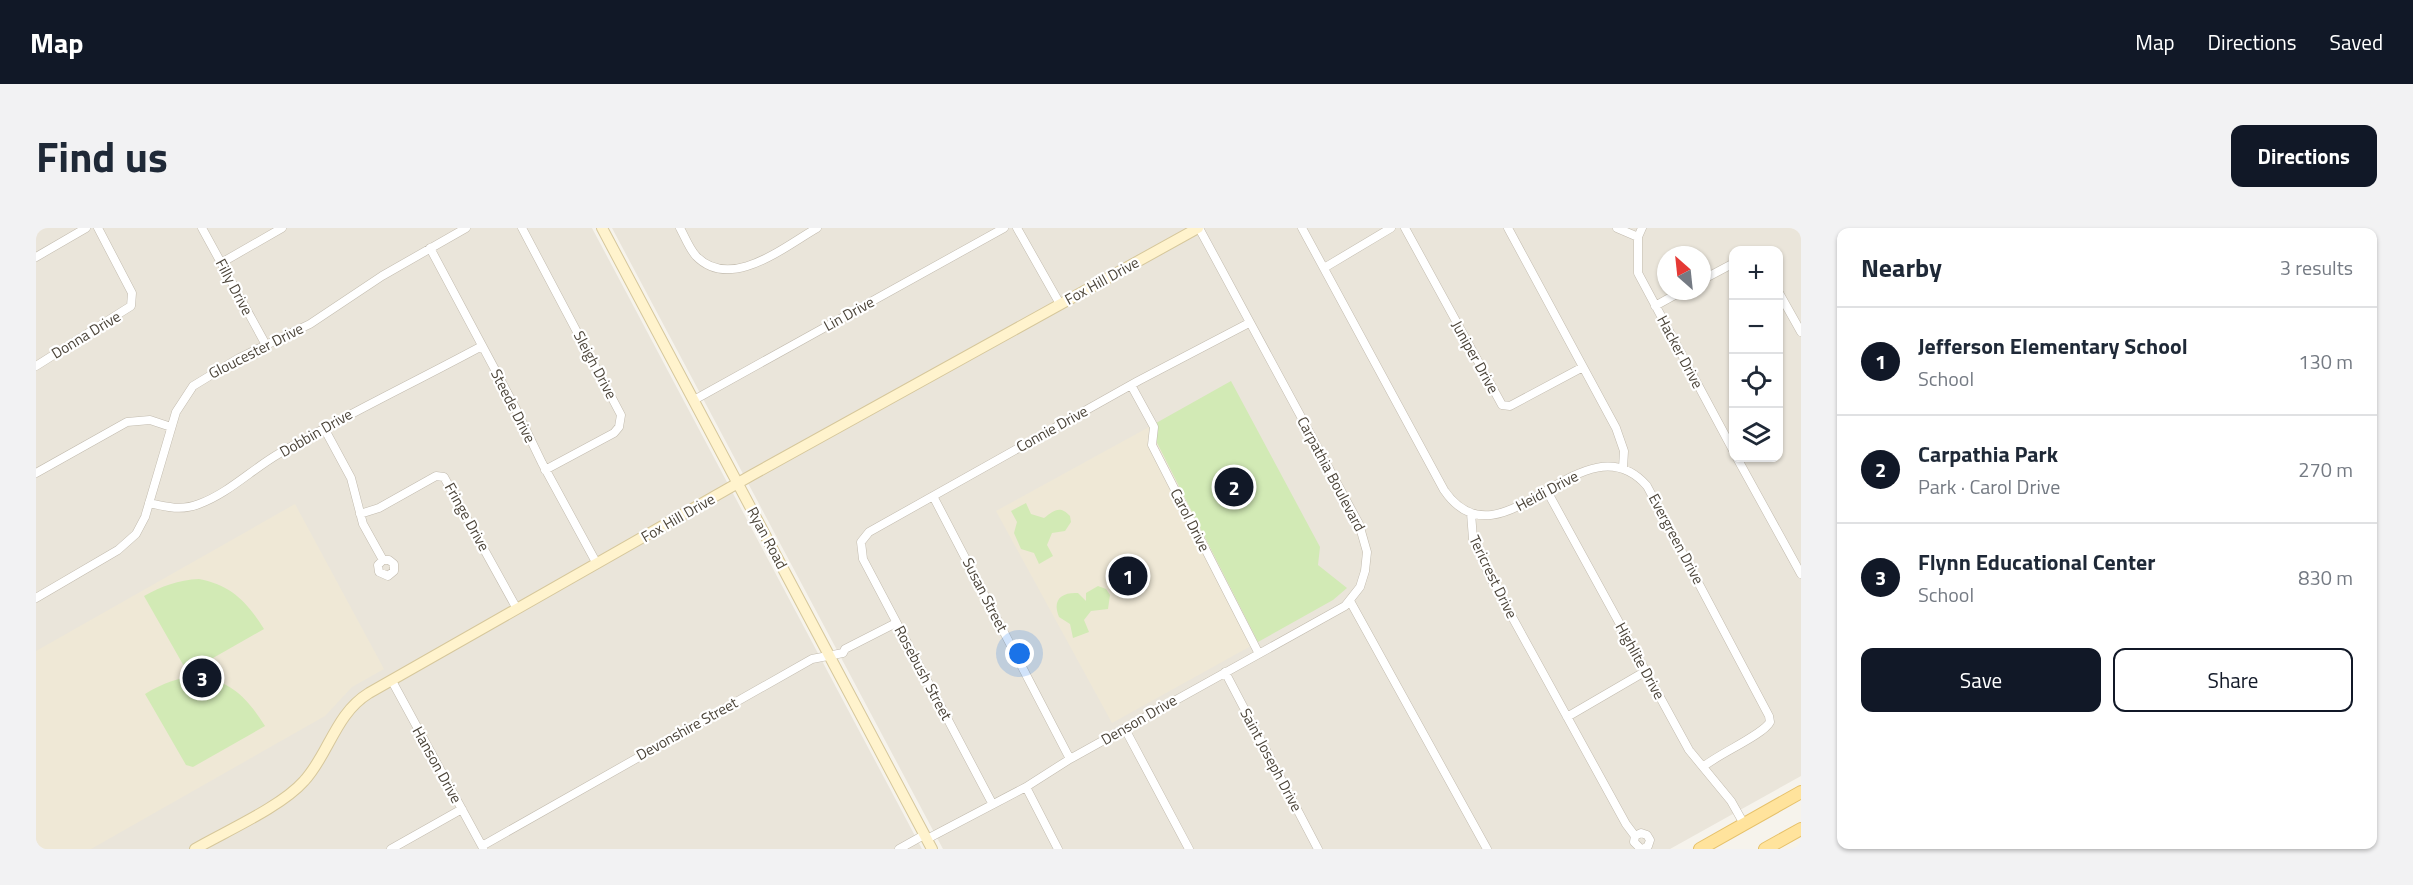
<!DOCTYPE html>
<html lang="en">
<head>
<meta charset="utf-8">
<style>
	body { margin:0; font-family:"Titillium Web",sans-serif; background:#f2f2f3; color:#1f2937 }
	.controls { position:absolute; right:18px; top:18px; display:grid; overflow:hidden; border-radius:12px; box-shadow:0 2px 4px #0004 }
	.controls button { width:54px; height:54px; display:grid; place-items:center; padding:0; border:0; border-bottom:2px solid #e0e1e3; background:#fff; color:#1f2937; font:30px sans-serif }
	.compass { position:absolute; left:1621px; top:18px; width:54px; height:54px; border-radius:50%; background:#fff; box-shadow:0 2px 4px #0004; rotate:333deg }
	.you { position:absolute; left:984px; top:426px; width:21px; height:21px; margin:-15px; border:4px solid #fff; border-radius:50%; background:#1a73e8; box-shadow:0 0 0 9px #1a73e833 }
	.badge { display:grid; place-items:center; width:39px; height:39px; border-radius:50%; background:#111827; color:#fff; font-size:20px; font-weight:700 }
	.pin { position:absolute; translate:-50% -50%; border:3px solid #fff; box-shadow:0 2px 6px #0006 }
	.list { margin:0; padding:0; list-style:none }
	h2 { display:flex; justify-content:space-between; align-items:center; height:78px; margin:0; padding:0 24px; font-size:26px }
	h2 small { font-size:20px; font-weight:400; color:#747a83 }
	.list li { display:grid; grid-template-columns:39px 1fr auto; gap:18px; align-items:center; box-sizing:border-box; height:108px; padding:0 24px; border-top:2px solid #e0e1e3 }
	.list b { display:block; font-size:22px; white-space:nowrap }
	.list p { margin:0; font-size:20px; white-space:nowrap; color:#747a83 }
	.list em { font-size:20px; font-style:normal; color:#747a83 }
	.actions { display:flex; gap:12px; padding:18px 24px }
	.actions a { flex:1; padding:14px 0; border:2px solid #111827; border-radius:12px; text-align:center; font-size:21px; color:#111827 }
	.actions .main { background:#111827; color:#fff }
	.icon { flex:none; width:33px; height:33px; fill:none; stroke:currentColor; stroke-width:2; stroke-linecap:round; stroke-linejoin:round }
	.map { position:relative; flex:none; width:1765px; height:621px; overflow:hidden; border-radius:12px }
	header { display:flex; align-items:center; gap:36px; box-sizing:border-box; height:84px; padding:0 30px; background:#111827; color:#fff }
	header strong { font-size:28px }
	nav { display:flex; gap:33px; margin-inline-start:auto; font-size:21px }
	.intro { display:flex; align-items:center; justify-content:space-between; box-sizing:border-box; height:144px; padding:0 36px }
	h1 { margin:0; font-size:42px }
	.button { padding:15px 27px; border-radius:12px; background:#111827; color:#fff; font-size:21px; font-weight:700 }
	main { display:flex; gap:36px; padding:0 36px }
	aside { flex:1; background:#fff; border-radius:12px; box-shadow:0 2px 4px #0004 }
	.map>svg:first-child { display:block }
	.residential { fill:#eae5da; fill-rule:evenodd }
	.education { fill:#efe8d6 }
	.green { fill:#d2eab5 }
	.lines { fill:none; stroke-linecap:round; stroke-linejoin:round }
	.street-casing { stroke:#c2bbae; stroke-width:9 }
	.secondary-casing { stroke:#d6c79b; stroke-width:12 }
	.primary-casing { stroke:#e6c16a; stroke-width:14 }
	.street { stroke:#fff; stroke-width:8 }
	.secondary { stroke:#fff3cd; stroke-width:10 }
	.primary { stroke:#ffe39c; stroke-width:12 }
	.labels { text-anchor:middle; stroke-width:4.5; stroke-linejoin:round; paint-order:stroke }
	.street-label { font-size:15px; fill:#4b4439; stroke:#fff }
</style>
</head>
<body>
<header>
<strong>Map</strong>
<nav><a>Map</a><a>Directions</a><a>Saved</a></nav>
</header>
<div class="intro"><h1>Find us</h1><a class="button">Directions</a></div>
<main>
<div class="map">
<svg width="1765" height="621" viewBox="0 0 1765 621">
	<rect width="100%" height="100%" fill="#f6f3ec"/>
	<path class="residential" d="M0,0h556l330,621h-886z
		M576,0h1189v548l-131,73h-727zM1698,22h44v208h-44zM1630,27h36v36h-36z"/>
	<path class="education" d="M1113,199l109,215 -146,81 -116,-212z
		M259,276l89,165 -32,18 -27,29 -234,133h-50l-5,-8v-190z"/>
	<path class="green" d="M1195,153l89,166 -2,18 29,23 -14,12 -75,42 -109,-215z
		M990,275l5,11 13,4c10,-8 16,-13 26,-2l1,6 -6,9 -13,2 -5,12 6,11 -14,8 -5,-11 -13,-4 -7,-16 3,-11 -6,-11z
		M163,351c32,6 48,23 65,50l-72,41 -7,-2 -41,-72c18,-10 34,-16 55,-17z
		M1062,358l8,3 4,6 -2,14 -17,2 -7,9 5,12 -16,6 -3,-14 -11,-7c-7,-17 2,-25 19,-24l8,8v-8z
		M164,448c32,6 48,23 65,50l-72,41 -7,-2 -41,-71c18,-11 34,-17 55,-18z"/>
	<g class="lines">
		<defs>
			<path id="street" d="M166,0l64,117
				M486,0l99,187 -2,12 -5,6 -69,37
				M644,0c5,9 9,20 16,28 35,36 89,-10 121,-28
				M981,0l43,76
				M1266,0l142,262c58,85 139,-77 203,-4l122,230 1,6c-7,13 -52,32 -67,45
				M1369,0l97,177 8,1 73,-39
				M1472,0l108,200 8,23 -1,17
				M1581,0l21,9
				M1606,0l-4,9v36l96,179
				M394,20l85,159 27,56 55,101
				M0,29l50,-29
				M185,35l61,-35
				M1288,40l67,-40
				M1666,52l32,-17
				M1742,63l23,41
				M1619,78l27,-15
				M0,138l95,-60 1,-13 -34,-65
				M1095,157l23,42 -2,18 106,207
				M658,172l310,-172
				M288,200l27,50 12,46 20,36 -5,5 1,7 9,4 6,-5v-7l-5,-4h-6
				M1701,230l64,116
				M0,245l91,-51 23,-2 21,7
				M1511,263l142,259 42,51 13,23
				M897,268l137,263
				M113,275c17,4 33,8 50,1 30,-11 53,-35 81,-51 66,-38 135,-71 202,-107
				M1435,285l2,26 15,34 138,251 9,12
				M324,286l19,-6 57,-32 8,1 73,132
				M0,370l82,-48 18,-16 9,-17 31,-105 17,-26 46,-28 71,-34 72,-48 84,-48
				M1314,373l137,248
				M1189,444l93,177
				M356,453l91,167
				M1531,489l79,-46
				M1089,501l64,120
				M990,559l32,62
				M956,575l-129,-244 -2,-17 8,-10 269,-151 111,-58
				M891,611l99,-52 44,-28 275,-153 15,-19 5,-16 2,-19 -8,-28 -160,-296
				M446,618l330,-187 31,-6 2,-4 51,-26
				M355,621l71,-40
				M863,621l25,-14
				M1605,621l-7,-7 1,-6 6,-3 6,2 3,5 -2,6 -5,3"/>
			<path id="secondary" d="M566,0l330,621
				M159,621c31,-18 86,-42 109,-68 25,-27 31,-67 65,-88l383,-218 446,-247"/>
			<path id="primary" d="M1664,621l101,-57
				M1729,621l36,-20"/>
		</defs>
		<use href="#street" class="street-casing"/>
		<use href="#secondary" class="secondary-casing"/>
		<use href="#primary" class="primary-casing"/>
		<use href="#street" class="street"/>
		<use href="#secondary" class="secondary"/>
		<use href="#primary" class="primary"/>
	</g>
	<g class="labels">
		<g class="street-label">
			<text transform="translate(1066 53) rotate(-29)" y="5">Fox Hill Drive</text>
			<text transform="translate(198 59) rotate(62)" y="5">Filly Drive</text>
			<text transform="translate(813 86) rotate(-29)" y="5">Lin Drive</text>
			<text transform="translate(50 107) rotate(-31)" y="5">Donna Drive</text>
			<text transform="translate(220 123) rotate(-27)" y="5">Gloucester Drive</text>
			<text transform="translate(1644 124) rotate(62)" y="5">Hacker Drive</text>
			<text transform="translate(1439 129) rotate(61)" y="5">Juniper Drive</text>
			<text transform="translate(559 137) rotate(62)" y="5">Sleigh Drive</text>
			<text transform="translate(477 178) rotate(63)" y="5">Steede Drive</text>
			<text transform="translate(1016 201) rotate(-29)" y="5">Connie Drive</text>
			<text transform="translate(280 205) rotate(-30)" y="5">Dobbin Drive</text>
			<text transform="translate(1295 246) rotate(62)" y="5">Carpathia Boulevard</text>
			<text transform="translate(1511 263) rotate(-28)" y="5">Heidi Drive</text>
			<text transform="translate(431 289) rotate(61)" y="5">Fringe Drive</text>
			<text transform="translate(642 290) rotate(-30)" y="5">Fox Hill Drive</text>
			<text transform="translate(1154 292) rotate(63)" y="5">Carol Drive</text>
			<text transform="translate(731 310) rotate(62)" y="5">Ryan Road</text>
			<text transform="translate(1640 311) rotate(62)" y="5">Evergreen Drive</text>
			<text transform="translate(1457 349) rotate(64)" y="5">Tericrest Drive</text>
			<text transform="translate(949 367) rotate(63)" y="5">Susan Street</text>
			<text transform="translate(1604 433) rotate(61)" y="5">Highlite Drive</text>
			<text transform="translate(887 445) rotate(62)" y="5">Rosebush Street</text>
			<text transform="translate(1103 492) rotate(-30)" y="5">Denson Drive</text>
			<text transform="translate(651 501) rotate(-29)" y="5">Devonshire Street</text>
			<text transform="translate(1235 532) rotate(62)" y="5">Saint Joseph Drive</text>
			<text transform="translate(401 537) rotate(61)" y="5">Hanson Drive</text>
		</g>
	</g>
</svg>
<div class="controls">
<button>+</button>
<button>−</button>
<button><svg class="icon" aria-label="locate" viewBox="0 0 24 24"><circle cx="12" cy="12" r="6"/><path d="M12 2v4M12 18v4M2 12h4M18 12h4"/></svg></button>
<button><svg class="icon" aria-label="layers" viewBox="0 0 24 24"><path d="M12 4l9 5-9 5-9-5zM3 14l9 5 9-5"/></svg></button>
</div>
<svg class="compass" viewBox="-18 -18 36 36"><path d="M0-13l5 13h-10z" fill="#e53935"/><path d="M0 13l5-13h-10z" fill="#747a83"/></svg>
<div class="you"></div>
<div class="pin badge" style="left:1092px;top:348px">1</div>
<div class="pin badge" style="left:1198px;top:259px">2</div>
<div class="pin badge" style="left:166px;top:450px">3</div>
</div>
<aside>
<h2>Nearby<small>3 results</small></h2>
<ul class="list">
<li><span class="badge">1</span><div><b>Jefferson Elementary School</b><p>School</p></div><em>130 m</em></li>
<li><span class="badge">2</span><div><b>Carpathia Park</b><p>Park · Carol Drive</p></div><em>270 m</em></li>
<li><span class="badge">3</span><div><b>Flynn Educational Center</b><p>School</p></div><em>830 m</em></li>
</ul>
<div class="actions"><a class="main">Save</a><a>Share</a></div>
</aside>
</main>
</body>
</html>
